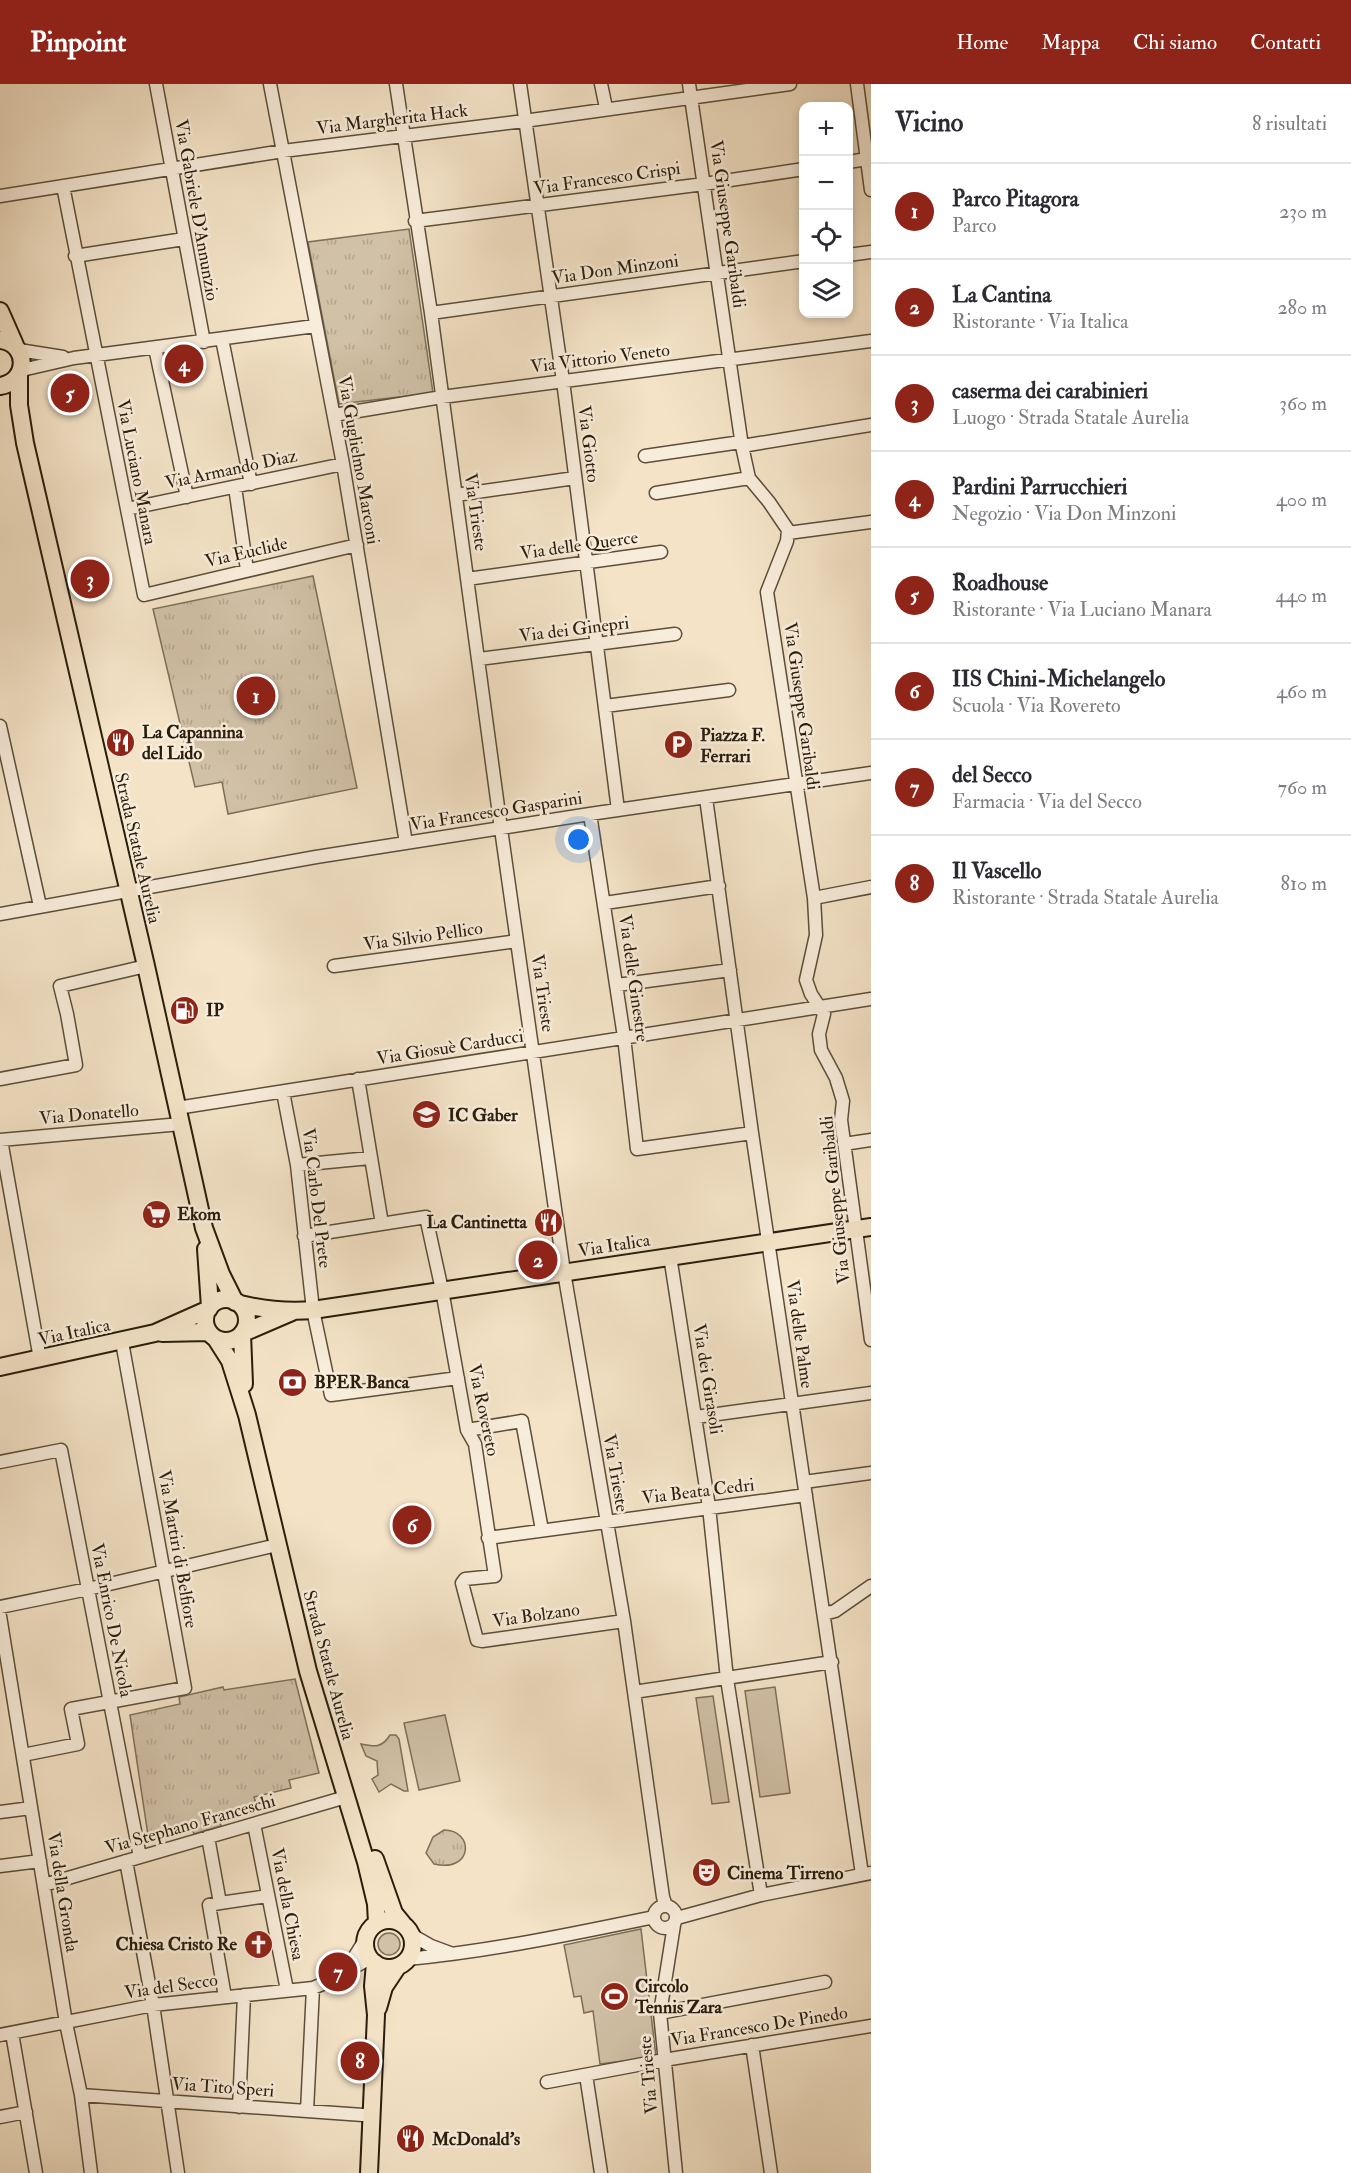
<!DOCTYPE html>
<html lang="it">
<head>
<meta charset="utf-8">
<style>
	body { margin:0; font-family:"IM FELL Double Pica",serif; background:#f2f2f3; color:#2b2b33 }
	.controls { position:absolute; right:18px; top:18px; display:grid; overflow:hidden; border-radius:12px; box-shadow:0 3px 9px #0003 }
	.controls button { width:54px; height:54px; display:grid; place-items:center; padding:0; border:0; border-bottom:2px solid #e1e1e2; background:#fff; color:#2b2b33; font:30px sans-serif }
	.you { position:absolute; left:579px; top:756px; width:21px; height:21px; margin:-15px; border:4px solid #fff; border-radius:50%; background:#1a73e8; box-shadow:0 0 0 9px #1a73e833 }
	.badge { display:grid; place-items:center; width:39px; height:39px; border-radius:50%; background:#8f2418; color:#fff; font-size:20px; font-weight:700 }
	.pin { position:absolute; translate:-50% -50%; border:3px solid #fff; box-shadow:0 2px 6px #0006 }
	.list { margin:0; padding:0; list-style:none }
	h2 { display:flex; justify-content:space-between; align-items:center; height:78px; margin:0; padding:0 24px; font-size:26px }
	h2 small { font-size:20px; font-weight:400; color:#7c7c81 }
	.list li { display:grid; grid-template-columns:39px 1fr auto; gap:18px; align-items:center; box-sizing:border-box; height:96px; padding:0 24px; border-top:2px solid #e1e1e2 }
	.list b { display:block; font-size:22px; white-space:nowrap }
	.list p { margin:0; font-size:20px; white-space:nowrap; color:#7c7c81 }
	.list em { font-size:20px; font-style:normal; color:#7c7c81 }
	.icon { flex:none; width:33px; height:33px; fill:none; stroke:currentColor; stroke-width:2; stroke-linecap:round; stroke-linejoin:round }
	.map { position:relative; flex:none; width:871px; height:2089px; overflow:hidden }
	header { display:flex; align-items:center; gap:36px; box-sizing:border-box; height:84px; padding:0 30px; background:#8f2418; color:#fff }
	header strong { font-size:28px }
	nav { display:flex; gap:33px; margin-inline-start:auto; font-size:21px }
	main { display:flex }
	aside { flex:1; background:#fff }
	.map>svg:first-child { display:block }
	.grass { fill:#d1c1a7; stroke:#7d6f59; stroke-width:1.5 }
	.park { fill:url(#park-tufts); stroke:#7d6f59; stroke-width:1.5 }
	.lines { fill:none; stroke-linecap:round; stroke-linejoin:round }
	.minor-casing { stroke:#5c4e3a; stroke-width:15 }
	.major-casing { stroke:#291d0b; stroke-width:20 }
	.minor { stroke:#f8eddb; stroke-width:12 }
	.major { stroke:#f4e3c7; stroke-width:16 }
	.labels { text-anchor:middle; stroke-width:5; stroke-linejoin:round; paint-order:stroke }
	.street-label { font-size:18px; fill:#291d0b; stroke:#f8eddb }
	.poi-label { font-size:18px; font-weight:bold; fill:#291d0b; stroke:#f8eddb; text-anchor:start }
</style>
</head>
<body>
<header>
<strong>Pinpoint</strong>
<nav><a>Home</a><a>Mappa</a><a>Chi siamo</a><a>Contatti</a></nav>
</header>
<main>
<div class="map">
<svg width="871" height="2089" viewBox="0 0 871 2089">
	<defs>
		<pattern id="park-tufts" width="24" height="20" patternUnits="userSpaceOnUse" patternTransform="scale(1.5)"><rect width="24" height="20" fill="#d1c1a7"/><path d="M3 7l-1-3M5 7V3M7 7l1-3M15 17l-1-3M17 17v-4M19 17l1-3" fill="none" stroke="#b3a58e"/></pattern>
	</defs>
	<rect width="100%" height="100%" fill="#f4e3c7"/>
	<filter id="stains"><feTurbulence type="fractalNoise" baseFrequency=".00333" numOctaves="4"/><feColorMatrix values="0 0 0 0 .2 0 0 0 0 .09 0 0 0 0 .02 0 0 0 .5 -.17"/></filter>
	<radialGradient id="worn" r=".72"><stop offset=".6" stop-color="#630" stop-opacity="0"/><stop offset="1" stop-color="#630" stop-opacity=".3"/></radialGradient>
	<path class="grass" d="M775,1603l15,106 -30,4 -15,-106z
		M713,1612l16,106 -17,2 -16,-106z
		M445,1631l15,66 -41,9 -15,-67z
		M390,1651h6l3,4 9,52h-4l-13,-7 -12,8 -7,-13 6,-4 -1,-14 -11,-5 -5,-12c14,3 21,4 29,-9z
		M641,1845l15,128 -56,7 -7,-53 -9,2 -3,-17 -7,1 -10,-52z
		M378 1860a11 11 0 1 1 22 0a11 11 0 1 1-22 0Z"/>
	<path class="park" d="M409,145l24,164 -94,11 -31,-162z
		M313,492l44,212 -129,26 -6,-32 -27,5 -42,-178z
		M295,1595l24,94 -30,7 2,8 -37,9 2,6 -38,12 3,11 -27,8 -2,-6 -43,14 -19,-127 50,-11 -1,-7 44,-10 1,3z
		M444,1746c30,0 30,43 -10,34l-8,-11 7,-16z"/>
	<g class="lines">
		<defs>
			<path id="minor" d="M156,0l48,258
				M270,0l73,380 63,379
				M396,0l35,229 70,516 63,443 60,349 39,276 3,9
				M520,0l43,297 55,429
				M601,0l5,24
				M689,0l53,362 7,32 20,24 19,28 -1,11 -20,51 47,306 2,37 -10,45 5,14 13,20 -5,20 2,16 15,28 7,23 -2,19 30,220
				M857,0l14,106
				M848,78l19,-3
				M63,102l81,409 213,-50
				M0,112l283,-45 241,-30 266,-37
				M415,137l289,-37 100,-15
				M848,171l23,-3
				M75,172l109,-17
				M431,229l373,-52
				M222,255l29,145
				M155,264l32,149
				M19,266l44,7
				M22,286l52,-12 241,-32
				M334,331l108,-18 429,-56
				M742,362l129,-21
				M645,372l96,-14
				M235,403l12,83
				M656,409l93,-15
				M456,411l119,-17
				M127,425l216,-45
				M788,449l83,-11
				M467,495l194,-27
				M479,575l196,-25
				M605,622l124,-16
				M0,642l40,180
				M706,714l46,335 110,741
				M590,730l34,223 13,112 115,-16
				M814,814l57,-11
				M605,819l114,-17
				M0,830l316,-57 274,-43 281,-41
				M334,882l183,-25
				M617,901l113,-15
				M0,995l76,-14 -9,-51 -7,-28 86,-20
				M358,995l24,145
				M283,1008l14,73 16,145 18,85 127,-17
				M177,1024l694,-109
				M0,1056l181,-16
				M1,1056l39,219
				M844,1060l27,-4
				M297,1081l73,-7
				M304,1152l122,-19 16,73 25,140 8,14 20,132 -30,3 -3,4 15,57 5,1 142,-20
				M670,1172l39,251 18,172 34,216
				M696,1333l175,-24
				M467,1346l55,-9 20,109
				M0,1378l61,-12 79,407
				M804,1398l67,-9
				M488,1454l318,-43
				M0,1523l88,-18 189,-44
				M824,1530l11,-3 36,-25
				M0,1532l66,407 15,72 10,78
				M634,1608l198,-30
				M23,1671l55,-11 -7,-35 114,-21 -63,-346
				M0,1728l31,-4
				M254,1740l33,166
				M208,1753l12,66 -11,2 16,92
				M126,1777l27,144 25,168
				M0,1782l40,-5
				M44,1801l302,-88
				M220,1819l48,-7
				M654 1833a11 11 0 1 1 22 0a11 11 0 1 1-22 0Z
				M677,1834l84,-23 110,-22
				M674,1841l-14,88 16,160
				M410,1850l21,12 19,7
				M407,1875c84,-8 165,-25 247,-42
				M345,1888l20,-32
				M660,1929l165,-31
				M12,1949l24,140
				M0,1951l153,-30 160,-17 19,-8 38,-22
				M752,1961l19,128
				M586,1991l15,98
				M547,1998l117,-22 207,-34
				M81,2011l282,20
				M239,2023l5,-112
				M307,2027l6,-123
				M0,2033l26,-5"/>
			<path id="major" d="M0,227l15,34
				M0,256c29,3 29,42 0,46
				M19,291v30l6,38 121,523 58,262 17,46 14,28
				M206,1165l4,58
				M205 1236a21 21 0 1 1 42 0a21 21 0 1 1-42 0Z
				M240,1220c25,6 47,8 73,6l558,-83
				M162,1249l47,-1
				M243,1249l49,-21
				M242,1250l2,50
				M216,1255l14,22 17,54 61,256 58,191 10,42 1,19
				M0,1283l155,-34 54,-24
				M375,1775l19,54 9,11
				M365 1860a24 24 0 1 1 48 0a24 24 0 1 1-48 0Z
				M378,1924l6,-21 14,-21
				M369,2089l7,-158 -3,-29 2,-23"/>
		</defs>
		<use href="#minor" class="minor-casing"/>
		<use href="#major" class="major-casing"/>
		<use href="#minor" class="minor"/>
		<use href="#major" class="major"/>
	</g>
	<defs>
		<symbol id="restaurant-disc" viewBox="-11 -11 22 22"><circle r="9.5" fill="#8f2418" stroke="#f8eddb"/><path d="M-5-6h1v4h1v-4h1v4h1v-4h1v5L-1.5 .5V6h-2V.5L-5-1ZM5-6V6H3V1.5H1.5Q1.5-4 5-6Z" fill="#fff"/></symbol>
		<symbol id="parking-disc" viewBox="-11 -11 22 22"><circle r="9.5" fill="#8f2418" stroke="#f8eddb"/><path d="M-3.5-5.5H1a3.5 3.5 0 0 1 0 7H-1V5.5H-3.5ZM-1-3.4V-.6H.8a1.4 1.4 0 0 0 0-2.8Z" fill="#fff"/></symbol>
		<symbol id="fuel-disc" viewBox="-11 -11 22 22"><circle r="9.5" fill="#8f2418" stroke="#f8eddb"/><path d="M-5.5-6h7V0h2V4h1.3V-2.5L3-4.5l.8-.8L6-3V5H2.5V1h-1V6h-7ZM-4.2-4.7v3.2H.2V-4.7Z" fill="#fff"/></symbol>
		<symbol id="school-disc" viewBox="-11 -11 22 22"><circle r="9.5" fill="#8f2418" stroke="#f8eddb"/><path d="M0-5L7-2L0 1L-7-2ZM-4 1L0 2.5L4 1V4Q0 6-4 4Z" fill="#fff"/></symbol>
		<symbol id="supermarket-disc" viewBox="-11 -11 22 22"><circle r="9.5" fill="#8f2418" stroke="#f8eddb"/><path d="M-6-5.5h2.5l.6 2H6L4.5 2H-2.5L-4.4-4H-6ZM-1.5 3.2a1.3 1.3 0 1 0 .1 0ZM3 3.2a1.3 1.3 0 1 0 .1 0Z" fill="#fff"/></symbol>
		<symbol id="bank-disc" viewBox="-11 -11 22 22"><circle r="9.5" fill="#8f2418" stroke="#f8eddb"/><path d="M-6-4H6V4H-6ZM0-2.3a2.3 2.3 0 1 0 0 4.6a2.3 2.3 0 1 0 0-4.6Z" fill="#fff"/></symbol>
		<symbol id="theatre-disc" viewBox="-11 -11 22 22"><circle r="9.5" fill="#8f2418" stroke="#f8eddb"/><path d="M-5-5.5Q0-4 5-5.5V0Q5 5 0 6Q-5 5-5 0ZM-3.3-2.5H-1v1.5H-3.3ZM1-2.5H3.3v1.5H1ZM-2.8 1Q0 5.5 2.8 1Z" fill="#fff"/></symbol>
		<symbol id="church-disc" viewBox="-11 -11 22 22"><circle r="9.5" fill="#8f2418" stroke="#f8eddb"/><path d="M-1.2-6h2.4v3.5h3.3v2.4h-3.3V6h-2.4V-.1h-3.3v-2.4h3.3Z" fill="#fff"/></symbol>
		<symbol id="stadium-disc" viewBox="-11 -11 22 22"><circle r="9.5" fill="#8f2418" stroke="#f8eddb"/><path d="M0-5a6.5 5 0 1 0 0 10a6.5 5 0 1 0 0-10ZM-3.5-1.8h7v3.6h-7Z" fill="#fff"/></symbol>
	</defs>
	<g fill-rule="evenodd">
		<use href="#restaurant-disc" x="104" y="642" width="33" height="33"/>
		<use href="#parking-disc" x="662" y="644" width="33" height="33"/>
		<use href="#fuel-disc" x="168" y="910" width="33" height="33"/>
		<use href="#school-disc" x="410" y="1014" width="33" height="33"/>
		<use href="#supermarket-disc" x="140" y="1114" width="33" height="33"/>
		<use href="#restaurant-disc" x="532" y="1122" width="33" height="33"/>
		<use href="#bank-disc" x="276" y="1282" width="33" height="33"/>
		<use href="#theatre-disc" x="690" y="1772" width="33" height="33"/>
		<use href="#church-disc" x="242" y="1844" width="33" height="33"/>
		<use href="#stadium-disc" x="598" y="1896" width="33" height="33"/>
		<use href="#restaurant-disc" x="394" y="2038" width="33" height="33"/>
	</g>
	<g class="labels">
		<g class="street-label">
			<text transform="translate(392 35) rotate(-7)" y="6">Via Margherita Hack</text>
			<text transform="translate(607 94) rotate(-8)" y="6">Via Francesco Crispi</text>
			<text transform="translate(197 126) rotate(80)" y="6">Via Gabriele D'Annunzio</text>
			<text transform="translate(728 140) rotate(82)" y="6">Via Giuseppe Garibaldi</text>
			<text transform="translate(615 185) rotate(-8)" y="6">Via Don Minzoni</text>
			<text transform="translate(600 274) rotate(-7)" y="6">Via Vittorio Veneto</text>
			<text transform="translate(589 360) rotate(83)" y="6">Via Giotto</text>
			<text transform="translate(359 376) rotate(80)" y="6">Via Guglielmo Marconi</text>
			<text transform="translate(231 385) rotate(-12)" y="6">Via Armando Diaz</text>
			<text transform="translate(137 388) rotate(79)" y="6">Via Luciano Manara</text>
			<text transform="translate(476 428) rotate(82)" y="6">Via Trieste</text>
			<text transform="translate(579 461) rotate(-8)" y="6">Via delle Querce</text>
			<text transform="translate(246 468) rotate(-13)" y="6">Via Euclide</text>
			<text transform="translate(574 545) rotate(-7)" y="6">Via dei Ginepri</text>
			<text transform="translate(802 622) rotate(82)" y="6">Via Giuseppe Garibaldi</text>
			<text transform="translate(496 727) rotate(-9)" y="6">Via Francesco Gasparini</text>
			<text transform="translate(138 764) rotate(77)" y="6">Strada Statale Aurelia</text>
			<text transform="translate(423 852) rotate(-8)" y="6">Via Silvio Pellico</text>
			<text transform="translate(634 894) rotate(82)" y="6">Via delle Ginestre</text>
			<text transform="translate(543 909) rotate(82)" y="6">Via Trieste</text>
			<text transform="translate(450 963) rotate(-9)" y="6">Via Giosuè Carducci</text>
			<text transform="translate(89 1030) rotate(-5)" y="6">Via Donatello</text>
			<text transform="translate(317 1114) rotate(83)" y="6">Via Carlo Del Prete</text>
			<text transform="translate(835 1116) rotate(-96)" y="6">Via Giuseppe Garibaldi</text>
			<text transform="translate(614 1161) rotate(-9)" y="6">Via Italica</text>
			<text transform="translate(74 1248) rotate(-12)" y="6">Via Italica</text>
			<text transform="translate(800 1250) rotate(82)" y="6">Via delle Palme</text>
			<text transform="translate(708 1295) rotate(81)" y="6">Via dei Girasoli</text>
			<text transform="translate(484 1326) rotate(78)" y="6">Via Rovereto</text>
			<text transform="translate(616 1389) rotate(80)" y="6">Via Trieste</text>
			<text transform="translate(698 1407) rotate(-7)" y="6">Via Beata Cedri</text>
			<text transform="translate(178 1465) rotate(80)" y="6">Via Martiri di Belfiore</text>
			<text transform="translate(536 1531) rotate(-8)" y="6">Via Bolzano</text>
			<text transform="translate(112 1536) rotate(79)" y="6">Via Enrico De Nicola</text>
			<text transform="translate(329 1581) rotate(75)" y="6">Strada Statale Aurelia</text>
			<text transform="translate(190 1740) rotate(-16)" y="6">Via Stephano Franceschi</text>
			<text transform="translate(63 1808) rotate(81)" y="6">Via della Gronda</text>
			<text transform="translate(288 1820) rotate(79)" y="6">Via della Chiesa</text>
			<text transform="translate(171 1902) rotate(-8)" y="6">Via del Secco</text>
			<text transform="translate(759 1942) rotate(-9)" y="6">Via Francesco De Pinedo</text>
			<text transform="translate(648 1991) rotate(-95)" y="6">Via Trieste</text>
			<text transform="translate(223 2003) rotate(4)" y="6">Via Tito Speri</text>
		</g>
		<g class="poi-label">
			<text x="142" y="654">La Capannina<tspan x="142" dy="21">del Lido</tspan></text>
			<text x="700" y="657">Piazza F.<tspan x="700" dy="21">Ferrari</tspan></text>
			<text x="206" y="932">IP</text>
			<text x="448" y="1037">IC Gaber</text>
			<text x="177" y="1136">Ekom</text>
			<text x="527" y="1144" text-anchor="end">La Cantinetta</text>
			<text x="314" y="1304">BPER Banca</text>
			<text x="727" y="1795">Cinema Tirreno</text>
			<text x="237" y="1866" text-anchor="end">Chiesa Cristo Re</text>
			<text x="635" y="1908">Circolo<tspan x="635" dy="21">Tennis Zara</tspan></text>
			<text x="432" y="2061">McDonald's</text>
		</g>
	</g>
	<rect width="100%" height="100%" filter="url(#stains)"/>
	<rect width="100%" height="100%" fill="url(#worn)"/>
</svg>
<div class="controls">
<button>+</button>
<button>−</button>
<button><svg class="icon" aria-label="locate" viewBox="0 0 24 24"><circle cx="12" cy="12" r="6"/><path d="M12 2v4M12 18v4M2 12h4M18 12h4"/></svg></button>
<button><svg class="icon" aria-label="layers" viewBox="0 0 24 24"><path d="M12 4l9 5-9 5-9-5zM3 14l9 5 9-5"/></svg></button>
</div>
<div class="you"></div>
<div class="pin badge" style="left:256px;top:612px">1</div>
<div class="pin badge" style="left:538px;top:1176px">2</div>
<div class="pin badge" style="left:90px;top:495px">3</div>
<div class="pin badge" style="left:184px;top:280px">4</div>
<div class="pin badge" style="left:70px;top:309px">5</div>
<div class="pin badge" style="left:412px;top:1441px">6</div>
<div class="pin badge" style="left:338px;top:1888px">7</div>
<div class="pin badge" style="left:360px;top:1977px">8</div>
</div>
<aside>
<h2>Vicino<small>8 risultati</small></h2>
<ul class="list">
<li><span class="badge">1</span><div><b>Parco Pitagora</b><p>Parco</p></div><em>230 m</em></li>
<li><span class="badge">2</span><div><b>La Cantina</b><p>Ristorante · Via Italica</p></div><em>280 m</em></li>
<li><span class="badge">3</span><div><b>caserma dei carabinieri</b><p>Luogo · Strada Statale Aurelia</p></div><em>360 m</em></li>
<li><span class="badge">4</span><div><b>Pardini Parrucchieri</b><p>Negozio · Via Don Minzoni</p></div><em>400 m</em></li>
<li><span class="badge">5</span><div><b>Roadhouse</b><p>Ristorante · Via Luciano Manara</p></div><em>440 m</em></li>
<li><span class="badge">6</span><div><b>IIS Chini-Michelangelo</b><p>Scuola · Via Rovereto</p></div><em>460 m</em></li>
<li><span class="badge">7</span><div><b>del Secco</b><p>Farmacia · Via del Secco</p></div><em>760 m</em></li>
<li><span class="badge">8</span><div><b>Il Vascello</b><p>Ristorante · Strada Statale Aurelia</p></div><em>810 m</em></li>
</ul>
</aside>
</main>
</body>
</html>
